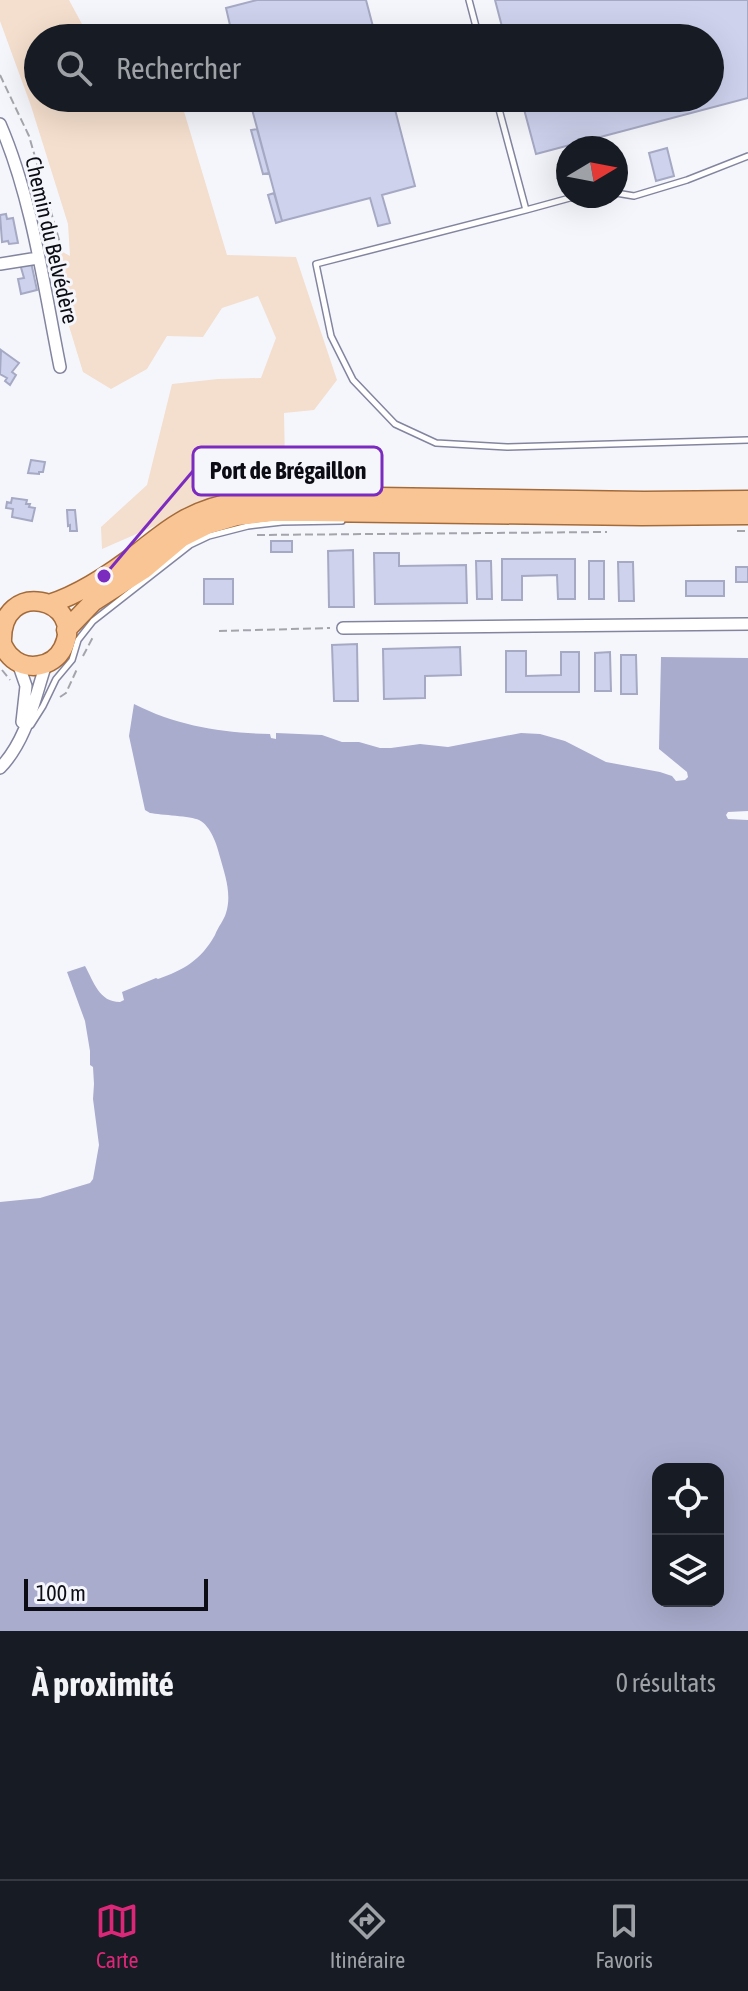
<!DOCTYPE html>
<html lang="fr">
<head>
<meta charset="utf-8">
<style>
	body { margin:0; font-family:"Asap Condensed",sans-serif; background:#20242c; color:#f1f3f6 }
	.controls { position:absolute; right:24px; bottom:24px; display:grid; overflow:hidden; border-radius:16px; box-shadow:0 8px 32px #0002 }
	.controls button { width:72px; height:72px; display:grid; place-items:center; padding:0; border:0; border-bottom:2px solid #363941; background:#171b24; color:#f1f3f6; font:40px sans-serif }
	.compass { position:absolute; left:556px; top:136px; width:72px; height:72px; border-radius:50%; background:#171b24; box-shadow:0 8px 32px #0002; rotate:80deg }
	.scale { position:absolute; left:24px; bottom:20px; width:184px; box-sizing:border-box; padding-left:8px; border:4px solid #0b0c14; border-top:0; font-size:22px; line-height:28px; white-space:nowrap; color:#0b0c14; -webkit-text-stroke:6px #f5f6fc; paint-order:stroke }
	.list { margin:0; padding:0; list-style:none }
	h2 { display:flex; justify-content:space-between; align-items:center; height:104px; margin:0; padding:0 32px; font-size:34px }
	h2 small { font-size:26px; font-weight:400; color:#9ea1a6 }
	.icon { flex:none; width:44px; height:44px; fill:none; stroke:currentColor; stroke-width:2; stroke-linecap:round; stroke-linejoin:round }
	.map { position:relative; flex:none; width:748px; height:1631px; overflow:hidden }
	.search { position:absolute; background:#171b24; box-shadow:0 8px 32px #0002; left:24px; right:24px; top:24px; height:88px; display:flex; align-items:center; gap:20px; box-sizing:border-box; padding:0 28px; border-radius:44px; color:#9ea1a6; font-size:30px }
	.sheet { height:248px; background:#171b24 }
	nav { display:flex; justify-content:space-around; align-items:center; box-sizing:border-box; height:112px; border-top:2px solid #363941; background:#171b24; font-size:22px; color:#9ea1a6 }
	nav a { display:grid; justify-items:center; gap:4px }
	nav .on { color:#db2777 }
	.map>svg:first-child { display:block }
	.green { fill:#f4decd }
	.water { fill:#a9accd; fill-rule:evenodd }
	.building { fill:#ced2ed; stroke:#a6a9c3; stroke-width:2 }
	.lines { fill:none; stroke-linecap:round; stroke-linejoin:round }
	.service-casing { stroke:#83859f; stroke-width:8 }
	.minor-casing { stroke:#83859f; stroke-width:14 }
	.primary-casing { stroke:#a46b3a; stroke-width:21 }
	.path { stroke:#a4a5ac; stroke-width:2; stroke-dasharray:8 4; stroke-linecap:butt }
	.service { stroke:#fff; stroke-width:5 }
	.minor { stroke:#fff; stroke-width:11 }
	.primary { stroke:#fac595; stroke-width:18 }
	.labels { text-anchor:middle; stroke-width:6; stroke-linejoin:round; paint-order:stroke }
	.street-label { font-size:22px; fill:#0b0c14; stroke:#f5f6fc }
	.leader { fill:none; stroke:#7b2cbf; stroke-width:3 }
	.callout-dot { fill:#7b2cbf; stroke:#f5f6fc; stroke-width:3 }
	.callout { fill:#f5f6fc; stroke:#7b2cbf; stroke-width:3 }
	.callout-label { font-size:24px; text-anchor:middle; font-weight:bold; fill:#0b0c14 }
</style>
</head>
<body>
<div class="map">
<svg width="748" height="1631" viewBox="0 0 748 1631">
	<rect width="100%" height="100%" fill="#f5f6fc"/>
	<path class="green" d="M0,0h69l20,37 16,1h-67v60h142l47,157 69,2 41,123 -23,30 -30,3 1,51 -24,4 -1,12 -158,69 -1,-22 46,-42 25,-101 46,-5 43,-1 15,-40 -18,-42 -36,12 -19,29 -36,-1 -20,33 -36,20 -28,-17 -40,-131 27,15 -2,-32 -37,-118 -31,-85z"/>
	<path class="water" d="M661,657l87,1v153l-20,1 -2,3 2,4 20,1v811h-748v-429l40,-4 50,-15 3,-4 6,-34 -6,-46 1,-15 -1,-17 -3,-2v-14l-5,-30 -18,-49 18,-6c9,16 14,36 35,36l4,-2 -2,-8 34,-14 2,1c26,-9 43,-19 57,-44 3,-8 9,-15 11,-22 6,-19 -1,-38 -6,-56 -3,-12 -9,-31 -21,-37 -8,-4 -38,-5 -49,-7l-5,-3 -16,-74 5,-32c43,22 89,29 136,30l1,4 5,1v-6l46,2 20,7h17l21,6h11l29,-4 28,3 73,-14 19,1 25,7 41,21 54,10 12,4 4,5 9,-1 3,-3 -1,-5 -28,-23zM658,1469h60v132h-60z"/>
	<path class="building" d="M257,0h109l10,38h-143l-7,-30z
		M495,0h253v98l-212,56 -15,-56h189v-60h-205z
		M249,98h143l23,88 -33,9 8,28 -12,3 -8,-28 -88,23z
		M257,129l12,44 -6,1 -12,-44z
		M667,148l7,28 -18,5 -7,-28z
		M274,193l8,28 -6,2 -8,-28z
		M6,214l1,5 6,-1 5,25 -9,1 -1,-3 -6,1 -2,-27z
		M31,262l6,28 -16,4 -3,-15 6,-1 -4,-14z
		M1,350l18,13 -7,9 4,3 -6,10 -5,-4 2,-3 -7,-4z
		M31,460l14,2 -2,10h-4v2l-11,-1z
		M12,498l15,2 -1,4h4l-1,3 6,1 -3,13 -20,-4 1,-8 -7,-1 1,-6 4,1z
		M67,510h8l2,21h-7v-6l-2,1z
		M271,541h21v11h-21z
		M353,550l1,57h-25l-1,-56z
		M374,553h25v13l67,-1 1,38 -92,1z
		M502,559h73v40h-17l-1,-24 -35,1v24h-20z
		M476,561h15l1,38h-15z
		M589,561h15v38h-15z
		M618,562h15l1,39h-15z
		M736,567h12v15h-12z
		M204,579h29v25h-29z
		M686,581h38v15h-38z
		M357,644l1,57h-24l-2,-56z
		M460,647l1,28 -36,1v22l-41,1 -1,-50z
		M506,651h20v25l35,-1v-23h18v40h-73z
		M610,652l1,39h-16v-38z
		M621,655h15l1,39h-16z"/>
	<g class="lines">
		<defs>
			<path id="service" d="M469,0l10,38
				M496,98l30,112 51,-14
				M616,193l18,3 53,-16 61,-24
				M526,210l-210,54 15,72 22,44 42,44 41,19 71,4 241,-7
				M31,725l12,-19 13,-27 16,-19 6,-20 15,-19 97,-76 19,-9 39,-10 34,-4 60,-1"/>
			<path id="minor" d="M0,124c32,74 44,163 60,243
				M0,264l38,-6
				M343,628l405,-4
				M18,663l8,23 -4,36
				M0,768c27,-28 34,-68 46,-104"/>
			<path id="primary" d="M49,604c32,-10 64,-32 91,-53 13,-10 26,-21 40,-29 40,-24 88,-25 133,-26l331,5 104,-1
				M66,630l27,-28 50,-32 38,-32 26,-13 30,-9 35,-4h41l329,4 106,-1
				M0,640c3,5 5,11 10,16 15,16 43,12 53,-8 24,-50 -63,-71 -61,-6"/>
		</defs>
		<use href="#service" class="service-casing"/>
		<use href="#minor" class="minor-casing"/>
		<use href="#primary" class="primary-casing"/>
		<path class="path" d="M0,75l29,61 31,107
			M737,531h11
			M257,535l350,-3
			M219,631l111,-3
			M83,656l10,-19
			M2,670l8,10
			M60,697l6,-4 11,-24"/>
		<use href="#service" class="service"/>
		<use href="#minor" class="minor"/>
		<use href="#primary" class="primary"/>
	</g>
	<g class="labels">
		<g class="street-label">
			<text transform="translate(52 240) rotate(77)" y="8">Chemin du Belvédère</text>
		</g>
	</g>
	<path class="leader" d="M104 576L193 471"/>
	<circle class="callout-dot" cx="104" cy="576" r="8"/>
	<rect class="callout" x="193" y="447" width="189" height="48" rx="8"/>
	<g class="callout-label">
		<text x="288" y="479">Port de Brégaillon</text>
	</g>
</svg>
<div class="controls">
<button><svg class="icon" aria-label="locate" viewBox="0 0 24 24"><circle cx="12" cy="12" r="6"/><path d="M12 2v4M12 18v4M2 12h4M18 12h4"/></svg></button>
<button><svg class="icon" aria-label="layers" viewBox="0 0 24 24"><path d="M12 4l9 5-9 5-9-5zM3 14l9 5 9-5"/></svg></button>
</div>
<svg class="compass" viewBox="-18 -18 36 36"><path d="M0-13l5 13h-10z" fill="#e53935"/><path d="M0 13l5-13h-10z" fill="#9ea1a6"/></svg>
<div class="scale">100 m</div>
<div class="search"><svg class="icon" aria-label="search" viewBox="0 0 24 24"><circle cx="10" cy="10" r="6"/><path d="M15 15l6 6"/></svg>Rechercher</div>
</div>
<section class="sheet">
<h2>À proximité<small>0 résultats</small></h2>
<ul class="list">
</ul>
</section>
<nav>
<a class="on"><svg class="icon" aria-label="map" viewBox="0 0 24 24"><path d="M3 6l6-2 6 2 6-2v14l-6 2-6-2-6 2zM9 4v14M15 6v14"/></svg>Carte</a>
<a><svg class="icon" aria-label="directions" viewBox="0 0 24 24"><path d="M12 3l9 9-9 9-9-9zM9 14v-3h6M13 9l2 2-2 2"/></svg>Itinéraire</a>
<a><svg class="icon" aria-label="saved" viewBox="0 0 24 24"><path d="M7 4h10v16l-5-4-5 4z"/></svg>Favoris</a>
</nav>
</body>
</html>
